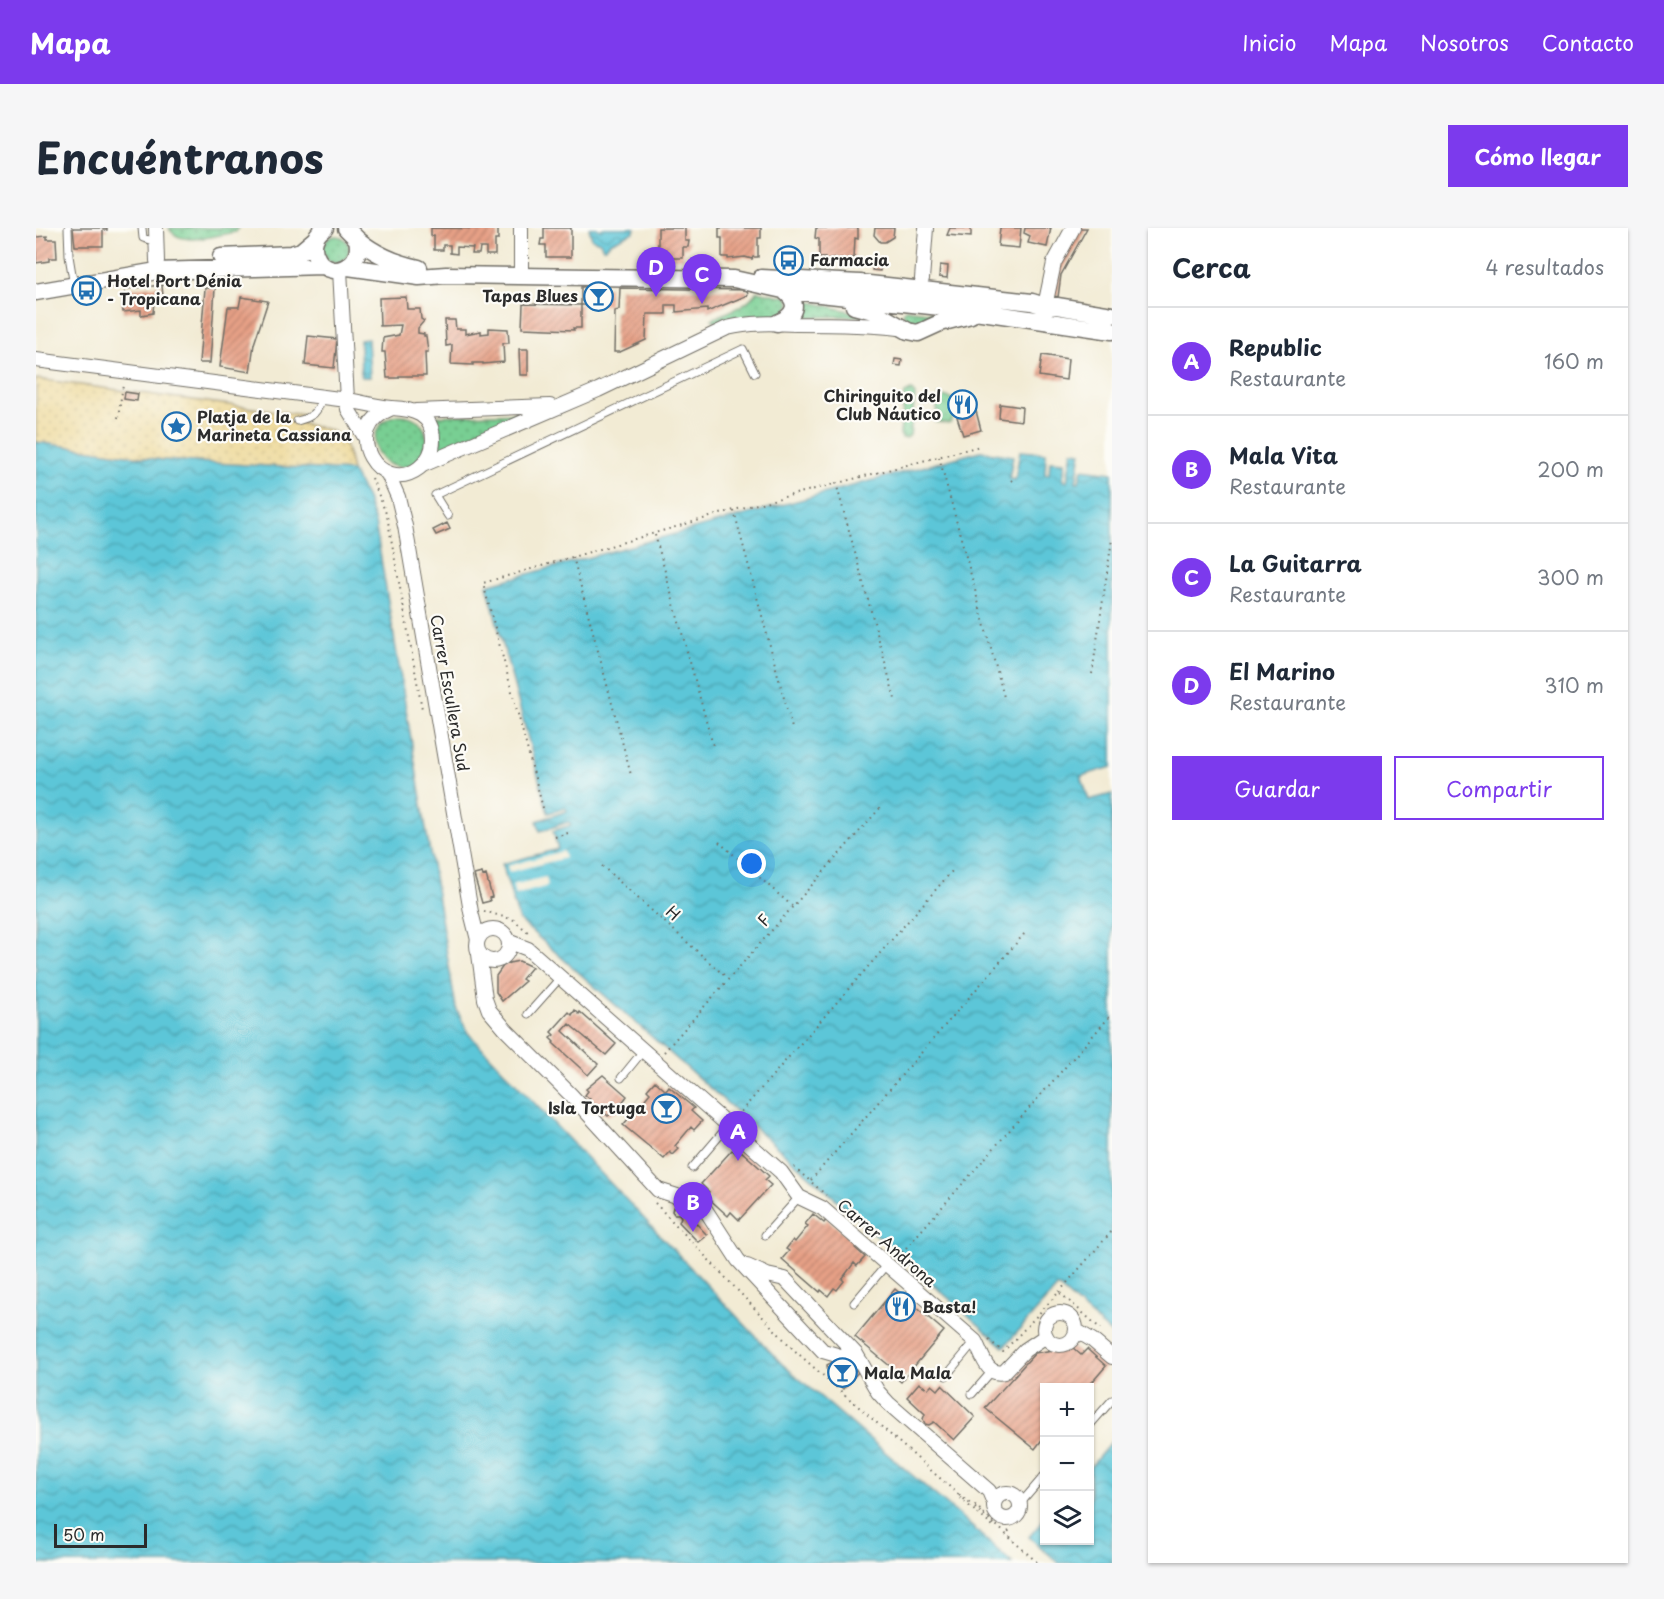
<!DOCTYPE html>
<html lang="es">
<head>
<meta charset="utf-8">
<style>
	body { margin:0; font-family:"Playpen Sans",sans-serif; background:#f6f6f7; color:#1f2937 }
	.controls { position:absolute; right:18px; bottom:18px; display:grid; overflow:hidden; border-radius:0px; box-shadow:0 2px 4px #0004 }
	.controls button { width:54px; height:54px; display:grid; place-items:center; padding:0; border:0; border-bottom:2px solid #e0e1e3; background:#fff; color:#1f2937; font:30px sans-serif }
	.scale { position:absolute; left:18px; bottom:15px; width:93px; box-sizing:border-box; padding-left:6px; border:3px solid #2b2b2b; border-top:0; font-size:16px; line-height:21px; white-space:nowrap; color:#2b2b2b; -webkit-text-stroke:4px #fdfcf7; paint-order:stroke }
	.you { position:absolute; left:716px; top:636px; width:21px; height:21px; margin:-15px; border:4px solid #fff; border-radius:50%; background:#1a73e8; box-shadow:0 0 0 9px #1a73e833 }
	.badge { display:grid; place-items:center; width:39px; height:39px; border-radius:50%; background:#7c3aed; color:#fff; font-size:20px; font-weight:700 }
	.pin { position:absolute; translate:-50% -50px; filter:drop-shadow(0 2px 3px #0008) }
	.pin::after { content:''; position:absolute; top:32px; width:21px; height:18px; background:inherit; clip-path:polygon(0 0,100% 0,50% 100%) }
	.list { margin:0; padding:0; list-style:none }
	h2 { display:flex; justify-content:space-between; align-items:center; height:78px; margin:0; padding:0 24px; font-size:26px }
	h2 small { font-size:20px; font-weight:400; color:#747a83 }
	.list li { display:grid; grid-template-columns:39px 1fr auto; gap:18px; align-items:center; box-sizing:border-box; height:108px; padding:0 24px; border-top:2px solid #e0e1e3 }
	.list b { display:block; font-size:22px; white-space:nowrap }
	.list p { margin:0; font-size:20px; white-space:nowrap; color:#747a83 }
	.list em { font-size:20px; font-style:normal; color:#747a83 }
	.actions { display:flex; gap:12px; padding:18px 24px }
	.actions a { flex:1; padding:14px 0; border:2px solid #7c3aed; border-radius:0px; text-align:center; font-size:21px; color:#7c3aed }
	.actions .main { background:#7c3aed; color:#fff }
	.icon { flex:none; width:33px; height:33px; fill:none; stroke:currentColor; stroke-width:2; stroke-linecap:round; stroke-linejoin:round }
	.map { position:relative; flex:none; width:1076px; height:1335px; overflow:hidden; border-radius:0px }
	header { display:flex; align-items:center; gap:36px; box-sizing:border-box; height:84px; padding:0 30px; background:#7c3aed; color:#fff }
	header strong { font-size:28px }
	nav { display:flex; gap:33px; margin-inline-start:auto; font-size:21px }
	.intro { display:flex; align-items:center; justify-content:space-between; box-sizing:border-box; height:144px; padding:0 36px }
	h1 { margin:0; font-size:42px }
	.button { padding:15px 27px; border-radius:0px; background:#7c3aed; color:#fff; font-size:21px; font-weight:700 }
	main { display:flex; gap:36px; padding:0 36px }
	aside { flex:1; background:#fff; border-radius:0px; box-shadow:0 2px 4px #0004 }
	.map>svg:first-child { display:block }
	.green { fill:url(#green-dots); stroke:#527d5f; stroke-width:1.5 }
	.sand { fill:url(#sand-dots); stroke:#8c8264; stroke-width:1.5 }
	.water { fill:url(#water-waves); stroke:#447882; stroke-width:1.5 }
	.pier { fill:#f2ebd4 }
	.building { fill:url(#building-hatch) }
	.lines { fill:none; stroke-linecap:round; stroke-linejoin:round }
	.service-casing { stroke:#716e66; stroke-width:9 }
	.minor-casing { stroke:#716e66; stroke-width:16 }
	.tertiary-casing { stroke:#716e66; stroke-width:19 }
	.path { stroke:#716e66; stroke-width:2; stroke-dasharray:1.5 4.5; stroke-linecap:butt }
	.service { stroke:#fff; stroke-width:7 }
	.minor { stroke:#fff; stroke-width:14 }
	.tertiary { stroke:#fff; stroke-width:16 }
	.labels { text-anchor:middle; stroke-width:4.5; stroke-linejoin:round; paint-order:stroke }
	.poi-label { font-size:16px; font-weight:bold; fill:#2b2b2b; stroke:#fdfcf7; text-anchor:start }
	.street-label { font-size:16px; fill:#2b2b2b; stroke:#fdfcf7 }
</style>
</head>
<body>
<header>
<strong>Mapa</strong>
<nav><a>Inicio</a><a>Mapa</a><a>Nosotros</a><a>Contacto</a></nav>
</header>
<div class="intro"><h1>Encuéntranos</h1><a class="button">Cómo llegar</a></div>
<main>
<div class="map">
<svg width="1076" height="1335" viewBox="0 0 1076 1335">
	<defs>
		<pattern id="green-dots" width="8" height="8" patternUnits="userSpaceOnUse" patternTransform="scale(1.5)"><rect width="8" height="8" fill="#78cf93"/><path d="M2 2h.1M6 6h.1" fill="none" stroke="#63a878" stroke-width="1.8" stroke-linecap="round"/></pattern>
		<pattern id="sand-dots" width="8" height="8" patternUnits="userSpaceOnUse" patternTransform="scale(1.5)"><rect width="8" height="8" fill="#eeda9e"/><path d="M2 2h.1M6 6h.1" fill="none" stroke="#cb8" stroke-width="1.8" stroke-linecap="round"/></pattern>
		<pattern id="water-waves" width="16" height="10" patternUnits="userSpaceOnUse" patternTransform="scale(1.5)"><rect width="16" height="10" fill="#5cc6d8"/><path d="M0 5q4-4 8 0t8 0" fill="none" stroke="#4ca1af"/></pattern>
		<pattern id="building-hatch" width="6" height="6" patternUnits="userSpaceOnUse" patternTransform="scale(1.5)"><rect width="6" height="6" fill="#e7a086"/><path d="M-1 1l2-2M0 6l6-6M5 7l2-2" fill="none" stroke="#bb836e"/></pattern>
	</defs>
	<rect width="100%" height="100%" fill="#fdfcf7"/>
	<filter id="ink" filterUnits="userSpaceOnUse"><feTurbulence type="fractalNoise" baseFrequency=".0167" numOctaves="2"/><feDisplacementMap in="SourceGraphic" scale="12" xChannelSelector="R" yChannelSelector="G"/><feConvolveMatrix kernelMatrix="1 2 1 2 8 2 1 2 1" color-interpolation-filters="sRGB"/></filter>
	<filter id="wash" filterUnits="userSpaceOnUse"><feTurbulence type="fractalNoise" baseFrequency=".008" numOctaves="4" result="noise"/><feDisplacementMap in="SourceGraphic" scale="24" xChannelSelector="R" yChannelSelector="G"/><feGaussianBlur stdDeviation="1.35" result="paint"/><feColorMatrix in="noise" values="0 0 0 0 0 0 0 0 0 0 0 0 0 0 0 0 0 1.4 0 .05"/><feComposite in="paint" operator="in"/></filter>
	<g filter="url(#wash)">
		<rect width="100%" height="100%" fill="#f2ebd4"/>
		<path class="green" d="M133,0h69l-2,4c-19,3 -57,16 -67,-4z
			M287 21a13 13 0 1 1 26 0a13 13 0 1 1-26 0Z
			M721,63l30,6 3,6 -7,13 -33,1 -31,7 -7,-5c15,-7 36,-13 45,-28z
			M766,72l68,16 -70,1 3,-8z
			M869,81l29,4v4l-13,11 -13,-5 -5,-10z
			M875,162l4,5 -5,40 -4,3h-4l-2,-4 5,-41z
			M903,167l15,4v8l3,4 -7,12 -15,-1z
			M487,185l-84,37 1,-16 -8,-18z
			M339 213a26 26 0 1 1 52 0a26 26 0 1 1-52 0Z"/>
		<path class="sand" d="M0,151l269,36 -3,9c38,7 42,8 50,47l-190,-11 -126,-18z"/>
		<path class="water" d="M553,0h8l3,2 4,-2h31l-1,4 -24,11 -5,5h-2l-3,-6 -8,-3z
			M332,111l2,38h-9l-1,-37z
			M0,214l126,18 190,11 15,28 8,24 81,485 12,25 314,331 178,152 52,47h-976z
			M945,223l32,5 -4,23 6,1 5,-29 26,2 -1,21h4l1,-13 15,1 -2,19h4l5,-30 9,1 -5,30h3l3,-13 30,4v294l-31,9 8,24 23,-6v540l-54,-47 -54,60 -485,-427 -17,-56 56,-15 -5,-18 18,-6 -2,-3 -29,9 -3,-10 30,-10 -1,-3 -18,5 -61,-228z
			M1076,1213v122h-53l-30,-26 15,-18v21h46v-73z"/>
		<path class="pier" d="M527,623l2,7 -56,14 -2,-6z
			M510,649l2,9 -32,9 -4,-10z"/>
		<g id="blocks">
			<path class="building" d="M37,0h34v2h-4v16h-28z
				M395,0l67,1v11h-3v15h-9v-7h-6l-1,6h-7l1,-6 -16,-1v7l-7,-1v-8h-7v5h-9v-14h-3z
				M508,0h27v29h-25v-12h-6l1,-6h3z
				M622,0h27v13h4l-1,6h-5v11h-25z
				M683,0h42v10h-3v19h-5l-1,2 -7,-2 -17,2v-2h-6v-19h-3z
				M780,0h42v11l-3,-1 -1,20h-5v2h-8v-2l-16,2v-2h-6v-19l-4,-1z
				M839,0h19l-1,9 -8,5h-5l-6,-7z
				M914,0h21v9l-24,-2z
				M964,0h21l-2,20 -21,-2z
				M989,0h26l-4,19 -19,-4 2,-7 -6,-3z
				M1041,0h10l-26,47 -3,22 -9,-2 3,-19z
				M11,8v3h9l1,19h-8v3l-13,2v-26z
				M837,36l8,1 -1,6 -8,-1z
				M904,37l8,1 -1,12 -8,-1z
				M126,57l1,12 -9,3 -1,13 -12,2v-5l-18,2 -1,-12h4l-1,-11z
				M545,59h28v18h-28z
				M169,60h10l-5,75h-11z
				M584,60l127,2 1,5 -41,17v-3l-31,3v-7h-10v9h-19l-1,26 -26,12h-6l1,-41 4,-1z
				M205,69l27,4 -14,43 -4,28 -30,-5 8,-60h11z
				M370,69l1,12h13l1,10 3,2 -6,7v5l6,1v2h2l2,16h-3l1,24h-27v2h-12l-2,-26h-3l1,-14 16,-3 2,-10 -21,1 -1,-28z
				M487,76l58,1v23h-8l1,2 -52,-2z
				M409,92h10l1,9h9v5l16,-3v3l8,-1v-5l19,1 1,14h-6l1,19 -21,2v-1h-10v2l-22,-1 1,-19 -6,1z
				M272,108l29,3 -3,29 -29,-3z
				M483,121h9v26h-8z
				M1006,127l26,4 -2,21 -27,-4z
				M859,131l7,1 -1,6 -7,-1z
				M89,164l13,2 -1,7 -13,-2z
				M933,169l2,11 -14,3 -3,-4v-8z
				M964,176l22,3 -1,14 -22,-3z
				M940,183l5,19 -18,5 -6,-18z
				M411,295l3,6 -14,6 -3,-5z
				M446,645l1,3 3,-1 6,22 -3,1 1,3 -8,2 -8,-28z
				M483,733l13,6 -10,12 3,2 -23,20 -6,-9v-16l7,-10 6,-3z
				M539,782l4,4 1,-2 36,32 -10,11 -37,-31 -6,7 35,33 -10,11 -35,-32 1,-1 -4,-4 4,-3 -3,-3 18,-20 3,3z
				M567,847l24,21 -13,18 -2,-1 -4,3 -4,-4 -3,2 -8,-5 -5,-8 2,-2 -5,-4 3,-4 -2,-2z
				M619,853l11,10 3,-4 25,21 -3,3 11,10 -8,9 -3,-3 -16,19 4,3 -6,6 -3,-3 -6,7 -41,-34 7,-8 -4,-3 6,-7 4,3 14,-17 -3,-3z
				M696,922l5,4 4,-3 28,25 -4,4 6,5 -32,35 -8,-8 -3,4 -23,-21 4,-3 -8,-8z
				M642,978l3,3h10v3l8,1 -5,8 13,14 -9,7 -19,-20 2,-5 -2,-3h-5l-2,-3 1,-4z
				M777,986l11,9 3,-4 31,25 -3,4 10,9 -8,9 -3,-3 -12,16 2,2 -7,9 -3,-2 -6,8 -7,-6 -1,2 -38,-33 7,-8 -3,-2 7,-9 2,2 13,-16 -3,-2z
				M859,1061l49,42 -43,51 -13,-11 3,-4 -36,-30z
				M1036,1119l9,8 6,-6 19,17 -19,22h-43v49l-9,12 -50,-41 50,-55z
				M801,1132l9,9 13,2 -16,18 -15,-14 -1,-10z
				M883,1155l9,6 4,-4 6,5 4,-5 33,32 -21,23 -20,-18 -5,3 -4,-1 -2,-5 2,-5 -18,-17z"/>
		</g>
	</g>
	<g filter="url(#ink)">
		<use href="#blocks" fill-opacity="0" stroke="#716e66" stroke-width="1.5"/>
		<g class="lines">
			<defs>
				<path id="service" d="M32,0l1,28 5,30
					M106,0l1,10 13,4
					M261,193c16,-4 21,-8 25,-24
					M412,288l-13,-21 308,-146 12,24
					M492,786l32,-36
					M585,850l22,-27
					M656,940l36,-42
					M729,1007l34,-38
					M818,1075l33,-39
					M910,1148l29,-35
					M936,1166l20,-23
					M1054,1197l22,-25
					M984,1276l24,-28"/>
				<path id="minor" d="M120,0l1,33
					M304,42l7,130 1,9 18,30
					M485,48v-48
					M886,51l4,-51
					M1009,78l9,-43 19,-35
					M0,132l311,40c14,2 30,7 45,8 21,1 41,6 41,32 0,11 -5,21 -14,28 -38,29 -82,-38 -27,-60
					M380,183l134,-5
					M389,236l173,-74 129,-62c23,-6 46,-5 70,-4 34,0 68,0 102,4
					M351,244l11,25 7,29 66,386 7,28
					M441 717a16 16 0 1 1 32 0a16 16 0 1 1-32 0Z
					M474,714l18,7 253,223 18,25 23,11 153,133c7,12 11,36 29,31l21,-22 21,-14
					M443,726l6,45 4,11 17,20 65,65 87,95 41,13 6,6 33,51 85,91 38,11
					M711,1038l20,9 18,4 71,75 22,38 10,11 101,88 5,12
					M1008 1101a16 16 0 1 1 32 0a16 16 0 1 1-32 0Z
					M1041,1103l15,9 20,17
					M958 1278a13 13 0 1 1 26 0a13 13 0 1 1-26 0Z"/>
				<path id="tertiary" d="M289,0c-27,17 1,57 25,36 8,-6 9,-16 7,-25l-11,-11
					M321,11c19,16 38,24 62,29
					M185,29l70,-3 10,-3 13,-11
					M312,39l71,10 27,-2 288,4 49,11 185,20 144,21
					M725,50l99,5 172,19 13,4h12l55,9
					M0,64l121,-21 165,-5
					M818,78l19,5 35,20 10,2 22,-10 31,-8
					M741,95c18,-7 24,-20 6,-33"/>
			</defs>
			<use href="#service" class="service-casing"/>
			<use href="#minor" class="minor-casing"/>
			<use href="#tertiary" class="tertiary-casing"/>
			<path class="path" d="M82,190l5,-33
				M903,229l65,240
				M336,250l15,38 35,193
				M975,253l1,-1
				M800,255l59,216
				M698,283l58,217
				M619,307l59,214
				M537,329l58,218
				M1056,446l20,-135
				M507,580l-60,-225 251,-73 246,-64
				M519,609l16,-5
				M683,614l73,64
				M566,638l125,112
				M448,683l30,9 17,15
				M628,824l217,-245
				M701,888l216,-246
				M758,939l32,28
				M775,952l214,-247
				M619,975l139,147 165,145 -1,1 35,31 2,-2 -22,-19 2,-1 36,34
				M862,1029l214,-243
				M1023,1064l53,-61
				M953,1112l14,12 56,-60 42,37
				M923,1267l14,11
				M969,1291l6,20 27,24"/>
			<use href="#service" class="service"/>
			<use href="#minor" class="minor"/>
			<use href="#tertiary" class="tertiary"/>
		</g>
	</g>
	<defs>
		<symbol id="bus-ring" viewBox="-11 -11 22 22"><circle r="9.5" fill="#fdfcf7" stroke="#1f6fb2" stroke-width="1.5"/><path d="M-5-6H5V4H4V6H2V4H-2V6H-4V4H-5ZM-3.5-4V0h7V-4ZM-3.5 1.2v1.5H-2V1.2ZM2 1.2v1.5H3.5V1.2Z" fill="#1f6fb2"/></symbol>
		<symbol id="bar-ring" viewBox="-11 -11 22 22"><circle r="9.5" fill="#fdfcf7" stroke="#1f6fb2" stroke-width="1.5"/><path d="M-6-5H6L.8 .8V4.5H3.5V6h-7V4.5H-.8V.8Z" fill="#1f6fb2"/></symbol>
		<symbol id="restaurant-ring" viewBox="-11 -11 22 22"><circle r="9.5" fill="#fdfcf7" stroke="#1f6fb2" stroke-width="1.5"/><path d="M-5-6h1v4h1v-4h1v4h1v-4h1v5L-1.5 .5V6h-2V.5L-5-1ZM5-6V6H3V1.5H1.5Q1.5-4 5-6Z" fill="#1f6fb2"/></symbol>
		<symbol id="sight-ring" viewBox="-11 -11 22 22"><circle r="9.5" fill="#fdfcf7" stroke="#1f6fb2" stroke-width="1.5"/><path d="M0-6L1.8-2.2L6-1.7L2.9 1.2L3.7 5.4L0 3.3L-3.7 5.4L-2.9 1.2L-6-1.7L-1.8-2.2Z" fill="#1f6fb2"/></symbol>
	</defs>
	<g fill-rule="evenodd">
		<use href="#bus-ring" x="736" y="16" width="33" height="33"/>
		<use href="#bus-ring" x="34" y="46" width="33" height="33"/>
		<use href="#bar-ring" x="546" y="52" width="33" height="33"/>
		<use href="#restaurant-ring" x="910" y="160" width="33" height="33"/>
		<use href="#sight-ring" x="124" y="182" width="33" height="33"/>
		<use href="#bar-ring" x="614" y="864" width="33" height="33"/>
		<use href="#restaurant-ring" x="848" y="1062" width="33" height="33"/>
		<use href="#bar-ring" x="790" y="1128" width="33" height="33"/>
	</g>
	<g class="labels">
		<g class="poi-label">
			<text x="774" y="38">Farmacia</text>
			<text x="71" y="59">Hotel Port Dénia<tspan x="71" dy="18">- Tropicana</tspan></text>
			<text x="542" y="74" text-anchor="end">Tapas Blues</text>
			<text x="905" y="174" text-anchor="end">Chiringuito del<tspan x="905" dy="18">Club Náutico</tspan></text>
			<text x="161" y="195">Platja de la<tspan x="161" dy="18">Marineta Cassiana</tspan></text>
			<text x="610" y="886" text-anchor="end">Isla Tortuga</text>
			<text x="886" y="1085">Basta!</text>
			<text x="828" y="1151">Mala Mala</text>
		</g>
		<g class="street-label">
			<text transform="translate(414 465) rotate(80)" y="6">Carrer Escullera Sud</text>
			<text transform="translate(637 685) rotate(42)" y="6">H</text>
			<text transform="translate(728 692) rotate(-48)" y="6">F</text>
			<text transform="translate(851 1015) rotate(41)" y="6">Carrer Androna</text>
		</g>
	</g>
</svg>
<div class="controls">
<button>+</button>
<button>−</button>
<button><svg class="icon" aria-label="layers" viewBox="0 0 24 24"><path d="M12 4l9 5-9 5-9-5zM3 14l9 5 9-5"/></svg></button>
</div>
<div class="scale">50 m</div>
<div class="you"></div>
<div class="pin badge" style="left:702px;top:933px">A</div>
<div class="pin badge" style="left:657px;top:1004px">B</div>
<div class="pin badge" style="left:666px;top:76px">C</div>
<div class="pin badge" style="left:620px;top:69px">D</div>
</div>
<aside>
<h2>Cerca<small>4 resultados</small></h2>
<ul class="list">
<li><span class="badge">A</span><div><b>Republic</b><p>Restaurante</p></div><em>160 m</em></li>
<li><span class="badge">B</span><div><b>Mala Vita</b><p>Restaurante</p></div><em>200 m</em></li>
<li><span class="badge">C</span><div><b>La Guitarra</b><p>Restaurante</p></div><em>300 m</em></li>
<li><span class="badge">D</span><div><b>El Marino</b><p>Restaurante</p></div><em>310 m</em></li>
</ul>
<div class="actions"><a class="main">Guardar</a><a>Compartir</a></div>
</aside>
</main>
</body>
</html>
